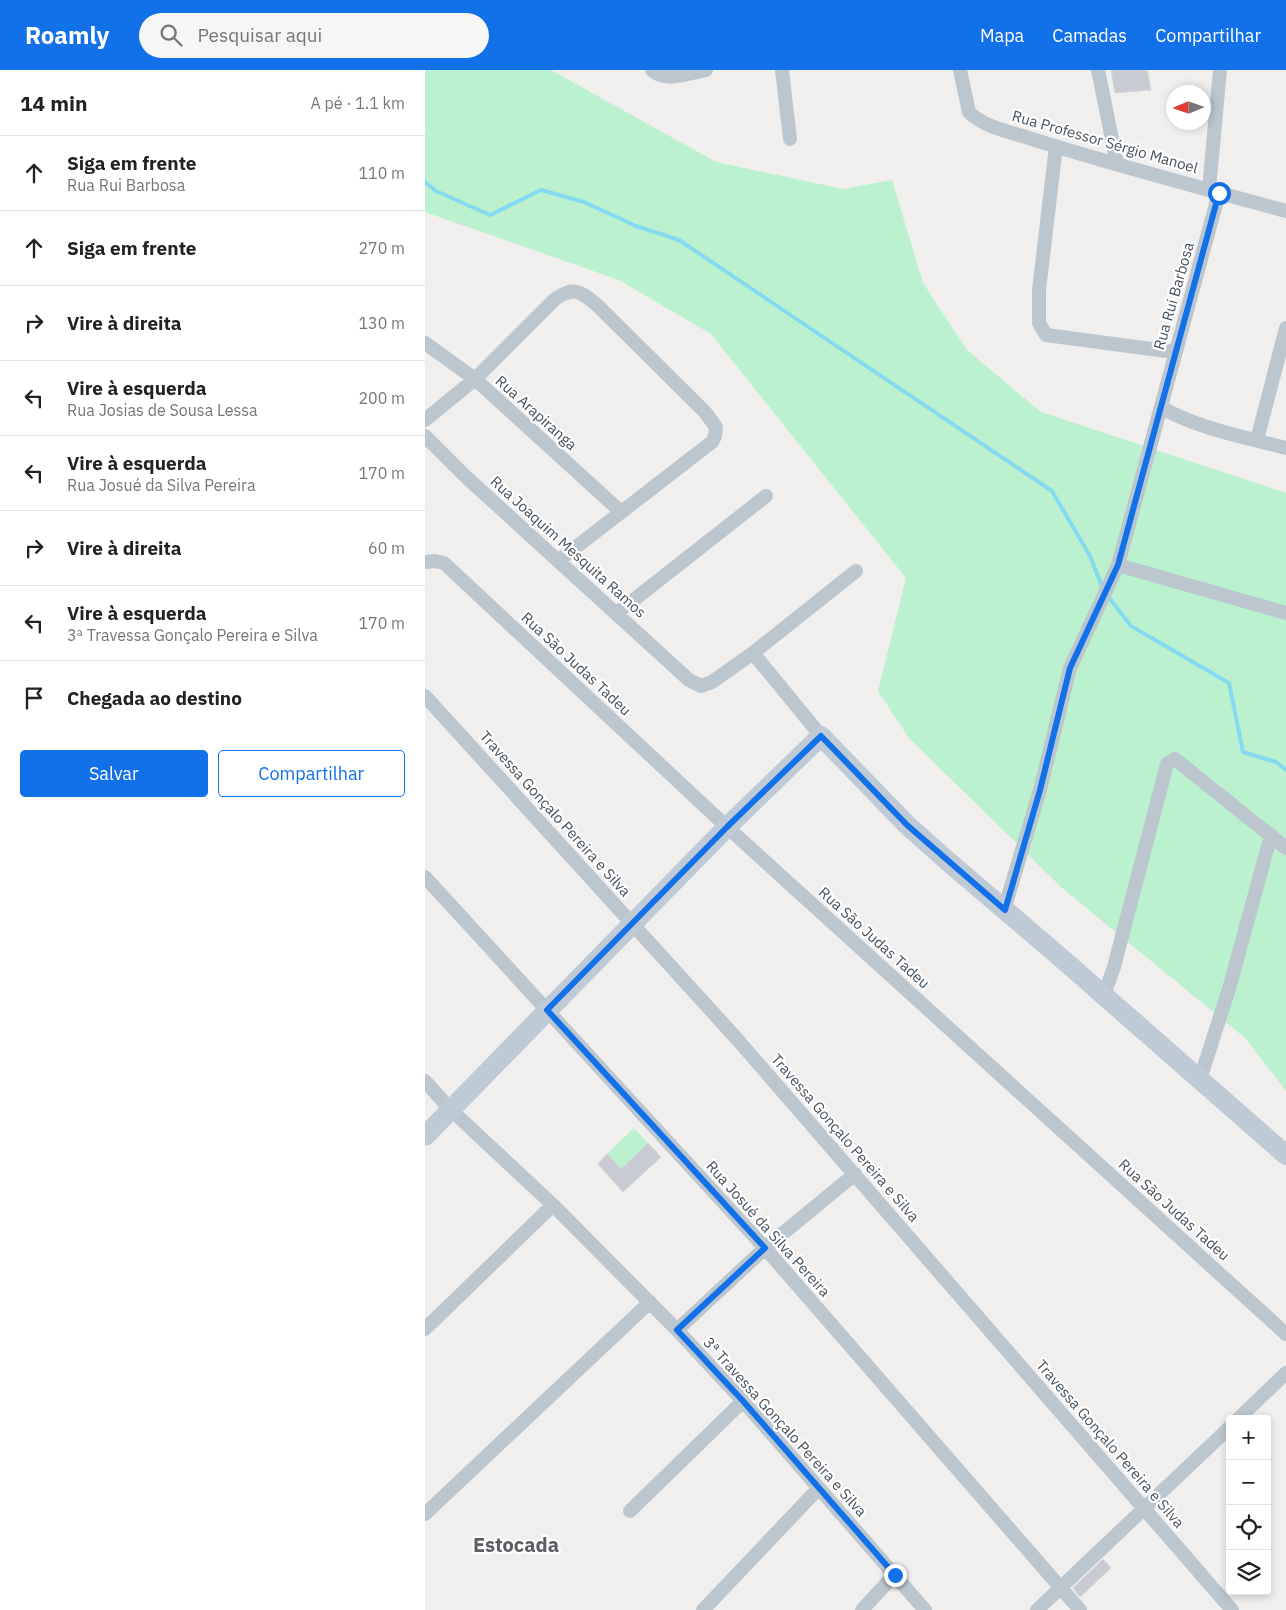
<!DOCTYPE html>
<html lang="pt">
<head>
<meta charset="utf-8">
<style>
	body { margin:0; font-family:"IBM Plex Sans",sans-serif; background:#f6f6f6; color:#222 }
	.controls { position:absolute; right:15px; bottom:15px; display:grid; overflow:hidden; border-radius:5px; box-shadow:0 2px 8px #0003 }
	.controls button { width:45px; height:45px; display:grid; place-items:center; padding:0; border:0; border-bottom:1px solid #e0e0e0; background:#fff; color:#222; font:25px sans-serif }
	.compass { position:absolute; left:741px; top:15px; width:45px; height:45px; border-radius:50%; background:#fff; box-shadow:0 2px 8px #0003; rotate:268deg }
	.stop { position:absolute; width:15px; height:15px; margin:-11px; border:4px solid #1271e8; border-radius:50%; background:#fff }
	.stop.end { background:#1271e8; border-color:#fff; box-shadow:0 1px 5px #0008 }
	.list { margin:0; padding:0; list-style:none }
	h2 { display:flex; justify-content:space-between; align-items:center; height:65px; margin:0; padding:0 20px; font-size:21px }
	h2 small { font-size:16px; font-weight:400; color:#767676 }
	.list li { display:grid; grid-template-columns:32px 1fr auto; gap:15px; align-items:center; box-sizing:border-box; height:75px; padding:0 20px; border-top:1px solid #e0e0e0 }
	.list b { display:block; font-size:19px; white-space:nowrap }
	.list p { margin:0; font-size:16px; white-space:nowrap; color:#767676 }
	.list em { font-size:16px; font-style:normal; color:#767676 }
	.actions { display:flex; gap:10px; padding:15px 20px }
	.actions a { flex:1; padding:11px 0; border:1px solid #1271e8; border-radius:5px; text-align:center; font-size:18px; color:#1271e8 }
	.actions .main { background:#1271e8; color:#fff }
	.icon { flex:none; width:28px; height:28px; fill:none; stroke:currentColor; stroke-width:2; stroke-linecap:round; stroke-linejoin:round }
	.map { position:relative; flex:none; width:861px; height:1540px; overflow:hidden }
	header { display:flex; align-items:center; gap:30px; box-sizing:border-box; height:70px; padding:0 25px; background:#1271e8; color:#fff }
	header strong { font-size:24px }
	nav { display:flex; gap:28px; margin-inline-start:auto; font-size:18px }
	.search { width:350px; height:45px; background:#f6f6f6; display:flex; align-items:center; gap:12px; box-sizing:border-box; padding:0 18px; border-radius:28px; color:#767676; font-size:19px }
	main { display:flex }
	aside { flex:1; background:#fff }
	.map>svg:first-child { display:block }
	.green { fill:#bbf1cf }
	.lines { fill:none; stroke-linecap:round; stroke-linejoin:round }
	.stream { stroke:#86daef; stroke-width:4 }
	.building { fill:#c8cbd1; stroke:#d2d5da }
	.street { stroke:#bcc6ce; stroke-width:14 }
	.secondary { stroke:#becad6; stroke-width:20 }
	.route { stroke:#1271e8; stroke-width:6 }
	.labels { text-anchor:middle; stroke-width:4.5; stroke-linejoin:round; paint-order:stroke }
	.street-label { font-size:15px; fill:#46525d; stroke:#fff }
	.district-label { font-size:20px; font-weight:bold; fill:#5b5f64; stroke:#fff }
</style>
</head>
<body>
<header>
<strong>Roamly</strong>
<div class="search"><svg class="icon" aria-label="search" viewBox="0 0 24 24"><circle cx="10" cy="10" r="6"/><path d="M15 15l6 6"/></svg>Pesquisar aqui</div>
<nav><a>Mapa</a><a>Camadas</a><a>Compartilhar</a></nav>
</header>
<main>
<aside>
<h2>14 min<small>A pé · 1.1 km</small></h2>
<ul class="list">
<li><svg class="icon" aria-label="ahead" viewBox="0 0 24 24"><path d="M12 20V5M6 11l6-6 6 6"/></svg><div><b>Siga em frente</b><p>Rua Rui Barbosa</p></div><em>110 m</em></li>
<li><svg class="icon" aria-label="ahead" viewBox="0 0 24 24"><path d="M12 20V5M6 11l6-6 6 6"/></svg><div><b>Siga em frente</b></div><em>270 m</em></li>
<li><svg class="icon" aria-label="right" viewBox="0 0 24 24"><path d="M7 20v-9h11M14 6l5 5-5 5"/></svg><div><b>Vire à direita</b></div><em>130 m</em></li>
<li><svg class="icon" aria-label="left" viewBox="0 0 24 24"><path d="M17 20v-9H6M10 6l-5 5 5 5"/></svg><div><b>Vire à esquerda</b><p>Rua Josias de Sousa Lessa</p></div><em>200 m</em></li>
<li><svg class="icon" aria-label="left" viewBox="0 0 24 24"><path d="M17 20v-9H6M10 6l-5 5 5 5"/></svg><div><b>Vire à esquerda</b><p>Rua Josué da Silva Pereira</p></div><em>170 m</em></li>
<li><svg class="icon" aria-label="right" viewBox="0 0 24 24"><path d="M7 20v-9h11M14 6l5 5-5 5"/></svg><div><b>Vire à direita</b></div><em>60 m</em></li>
<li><svg class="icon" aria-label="left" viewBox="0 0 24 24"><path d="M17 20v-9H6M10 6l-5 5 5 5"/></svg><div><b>Vire à esquerda</b><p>3ª Travessa Gonçalo Pereira e Silva</p></div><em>170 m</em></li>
<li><svg class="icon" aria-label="arrive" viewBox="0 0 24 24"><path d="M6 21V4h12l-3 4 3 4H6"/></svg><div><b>Chegada ao destino</b></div></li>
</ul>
<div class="actions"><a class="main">Salvar</a><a>Compartilhar</a></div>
</aside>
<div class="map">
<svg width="861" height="1540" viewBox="0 0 861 1540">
	<rect width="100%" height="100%" fill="#f1eeee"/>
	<path class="green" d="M0,0h126l165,92 127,27 49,-9 31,103 44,67 74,62 245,81v598l-41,-53 -183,-150 -153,-150 -31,-47 28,-113 -195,-244 -92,-54 -194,-68z
		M209,1058l14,15 -27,26 -14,-15z"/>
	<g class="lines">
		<path class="stream" d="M0,112l11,9 54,24 51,-25 43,12 52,24 43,14 373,251 38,65 13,33
			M682,525l24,31 98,57 14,69 33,10 10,8"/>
	</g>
	<path class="building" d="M686,0h36l4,20 -36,3z
		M223,1073l13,14 -38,35 -25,-28 9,-10 14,15z
		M678,1489l8,9 -31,29 -7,-9z"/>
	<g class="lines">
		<path class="street" d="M227,0c13,13 38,3 54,0
			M357,0l8,69
			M535,0l9,42c15,16 46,21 66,28 83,26 167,48 251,71
			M673,0l19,94
			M631,76l-17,144v33l7,12 128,17
			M784,119l11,-119
			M0,273l50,36 146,133
			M737,338c38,21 83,29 124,40
			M0,350l50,-41 80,-80c19,-13 25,-8 42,6l108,107 11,15 -1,9 -3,6 -154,119
			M0,366l40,40 224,204 12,6 11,-4 41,-29 103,-82
			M832,370l29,-112
			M0,492l10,-1 9,2 283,264 559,507
			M693,495l168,48
			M192,543l149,-117
			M328,583l68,83
			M0,626l312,343 495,571
			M0,807l340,371 315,362
			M579,840l36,-120 30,-122 48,-103 101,-372
			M679,925l10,-28 53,-203 8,-5 111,89
			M775,1009l29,-90 42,-154
			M0,1011l25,28 103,96 124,125 66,71 182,209
			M0,1259l128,-124
			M252,1260l88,-82 90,-74
			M813,1349l48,-46
			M205,1441l113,-110
			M0,1444l225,-212
			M278,1540l115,-121
			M437,1540l32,-35
			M612,1540l193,-183"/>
		<path class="secondary" d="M0,1066l302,-309 94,-91 86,89 44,39 109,93 226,198"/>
	</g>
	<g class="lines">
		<path class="route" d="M470,1505l-152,-174 -66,-71 88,-82 -218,-238 180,-183 94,-91 86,89 98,85 35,-120 30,-122 48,-103 101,-372"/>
	</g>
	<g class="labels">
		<g class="street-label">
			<text transform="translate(680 72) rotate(16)" y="5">Rua Professor Sérgio Manoel</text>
			<text transform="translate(749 226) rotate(-74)" y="5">Rua Rui Barbosa</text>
			<text transform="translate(111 343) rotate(42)" y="5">Rua Arapiranga</text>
			<text transform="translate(143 477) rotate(42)" y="5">Rua Joaquim Mesquita Ramos</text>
			<text transform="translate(151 594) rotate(43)" y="5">Rua São Judas Tadeu</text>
			<text transform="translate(130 744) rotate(48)" y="5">Travessa Gonçalo Pereira e Silva</text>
			<text transform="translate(449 868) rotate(42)" y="5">Rua São Judas Tadeu</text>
			<text transform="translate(420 1068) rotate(49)" y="5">Travessa Gonçalo Pereira e Silva</text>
			<text transform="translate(749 1140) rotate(42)" y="5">Rua São Judas Tadeu</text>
			<text transform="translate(343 1159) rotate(48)" y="5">Rua Josué da Silva Pereira</text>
			<text transform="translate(360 1357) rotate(48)" y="5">3ª Travessa Gonçalo Pereira e Silva</text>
			<text transform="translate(685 1374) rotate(49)" y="5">Travessa Gonçalo Pereira e Silva</text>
		</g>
		<g class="district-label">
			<text x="91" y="1482">Estocada</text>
		</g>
	</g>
</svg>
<div class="controls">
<button>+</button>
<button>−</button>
<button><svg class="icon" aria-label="locate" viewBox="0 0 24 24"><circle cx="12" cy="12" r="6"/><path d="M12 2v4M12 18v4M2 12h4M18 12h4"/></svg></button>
<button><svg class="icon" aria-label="layers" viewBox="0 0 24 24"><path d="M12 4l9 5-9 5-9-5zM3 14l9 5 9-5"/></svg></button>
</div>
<svg class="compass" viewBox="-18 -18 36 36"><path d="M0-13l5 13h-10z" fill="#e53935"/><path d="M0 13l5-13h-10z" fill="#767676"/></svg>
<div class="stop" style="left:794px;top:123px"></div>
<div class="stop end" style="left:470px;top:1505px"></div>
</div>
</main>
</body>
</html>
